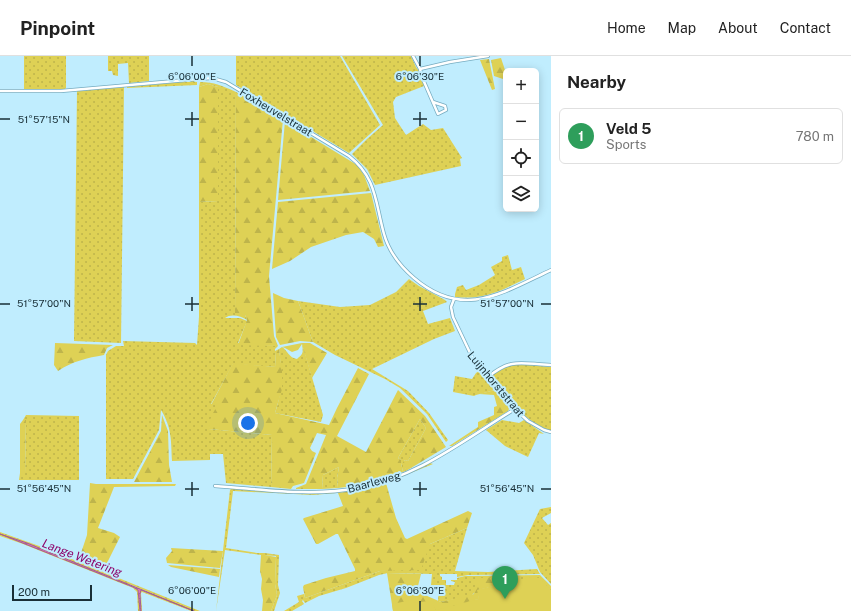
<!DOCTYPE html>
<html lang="en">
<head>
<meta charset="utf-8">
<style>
	body { margin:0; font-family:"Public Sans",sans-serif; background:#f2f2f2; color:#222 }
	.controls { position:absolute; right:12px; top:12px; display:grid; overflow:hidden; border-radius:6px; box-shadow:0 2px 10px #0003 }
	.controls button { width:36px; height:36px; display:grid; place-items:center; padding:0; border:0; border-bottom:1px solid #e0e0e0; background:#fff; color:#222; font:20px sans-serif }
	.scale { position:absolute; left:12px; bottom:10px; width:80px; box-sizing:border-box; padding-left:4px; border:2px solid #192f37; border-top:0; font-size:11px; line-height:14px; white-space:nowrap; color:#192f37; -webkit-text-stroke:3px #c0edfe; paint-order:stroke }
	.you { position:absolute; left:248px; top:367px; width:14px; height:14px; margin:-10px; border:3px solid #fff; border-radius:50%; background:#1a73e8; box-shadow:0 0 0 6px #1a73e833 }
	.badge { display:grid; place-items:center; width:26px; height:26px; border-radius:50%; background:#ea580c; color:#fff; font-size:13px; font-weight:700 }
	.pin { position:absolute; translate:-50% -33px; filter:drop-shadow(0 1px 2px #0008) }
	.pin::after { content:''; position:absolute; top:21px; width:14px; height:12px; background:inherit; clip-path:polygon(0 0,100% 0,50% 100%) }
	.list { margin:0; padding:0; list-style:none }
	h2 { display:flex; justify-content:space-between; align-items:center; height:52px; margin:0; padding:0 16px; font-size:17px }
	h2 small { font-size:13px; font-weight:400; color:#767676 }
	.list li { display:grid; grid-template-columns:26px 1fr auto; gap:12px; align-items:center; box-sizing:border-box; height:56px; margin:0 8px 8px; padding:0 8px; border:1px solid #e0e0e0; border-radius:6px }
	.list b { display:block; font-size:15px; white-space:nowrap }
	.list p { margin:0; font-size:13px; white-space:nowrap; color:#767676 }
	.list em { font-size:13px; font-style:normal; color:#767676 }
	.icon { flex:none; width:22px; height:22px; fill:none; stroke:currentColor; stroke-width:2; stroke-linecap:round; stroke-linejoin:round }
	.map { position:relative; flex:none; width:551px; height:555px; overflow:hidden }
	header { display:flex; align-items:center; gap:24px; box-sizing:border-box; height:56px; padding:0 20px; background:#fff; border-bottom:1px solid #e0e0e0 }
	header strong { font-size:19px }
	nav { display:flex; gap:22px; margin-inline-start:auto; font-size:14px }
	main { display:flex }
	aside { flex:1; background:#fff }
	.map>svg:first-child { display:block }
	.grass { fill:url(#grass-dots) }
	.forest { fill:url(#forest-firs) }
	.pitch { fill:#ded155 }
	.water { fill:url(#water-rules); stroke:#a35f91 }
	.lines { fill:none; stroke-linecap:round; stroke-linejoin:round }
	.street-casing { stroke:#76acc1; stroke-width:4 }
	.street { stroke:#fff; stroke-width:2.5 }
	.ticks { fill:none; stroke:#192f37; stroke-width:1.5 }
	.labels { text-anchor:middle; stroke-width:4; stroke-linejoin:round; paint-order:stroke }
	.street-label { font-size:11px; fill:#192f37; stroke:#c0edfe }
	.water-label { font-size:12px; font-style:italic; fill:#8d046a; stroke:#c0edfe }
	.ticks-label { font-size:10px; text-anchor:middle; fill:#192f37; stroke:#c0edfe; stroke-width:4; stroke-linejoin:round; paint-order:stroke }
</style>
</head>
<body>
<header>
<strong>Pinpoint</strong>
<nav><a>Home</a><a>Map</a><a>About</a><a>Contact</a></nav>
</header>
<main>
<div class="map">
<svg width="551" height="555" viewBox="0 0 551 555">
	<defs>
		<pattern id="grass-dots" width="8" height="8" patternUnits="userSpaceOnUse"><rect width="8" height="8" fill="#ded155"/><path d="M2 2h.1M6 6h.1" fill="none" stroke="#beb44b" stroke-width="1.8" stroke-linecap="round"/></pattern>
		<pattern id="forest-firs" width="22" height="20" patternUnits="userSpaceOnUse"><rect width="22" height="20" fill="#ded155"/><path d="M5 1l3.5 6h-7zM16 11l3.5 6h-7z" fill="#beb44b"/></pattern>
		<pattern id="water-rules" width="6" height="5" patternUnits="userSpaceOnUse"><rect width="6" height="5" fill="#de74b7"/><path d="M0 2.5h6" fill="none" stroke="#b36096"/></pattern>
	</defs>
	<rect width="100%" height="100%" fill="#c0edfe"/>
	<path class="grass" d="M24,0h42v32l-2,2 -40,-1z
		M108,0h41v25l-20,2 -1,-20 -10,1v12l-5,-1 -1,-4h-4z
		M236,0h104l40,69 -31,28 -113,-68z
		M342,0h69l5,11 3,4 5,15 -28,11 -3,5 2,16 11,17 17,-11 8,6 12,-2 19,30 -2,1 1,7 -86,19 -8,-16 -15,-15 15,-15 16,-14z
		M193,25h4v4l-70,3v-1z
		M200,26c14,0 23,4 36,10l-1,223h10l2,5c-6,-4 -16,-7 -22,-2h15l7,3 -9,22 40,3 -3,3 1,18 -43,-3 -22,40h8l-10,25 63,6 -1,52 -45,-4 -3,-29h-13v6l-38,1c-1,-20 0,-33 -11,-51l-2,20 -26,49h-27v-124l2,-4 8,-5h8l-1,-5 72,2 2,2 2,-28v-115l19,-1v-114l-10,-3 -9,3z
		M124,31l-3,256 -47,-2 3,-250z
		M508,199l4,15 9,-3 4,12c-25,12 -41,21 -70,18v-3l2,-7 6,-2 3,5 13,-5 16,-10 -4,-8 11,-6v-4z
		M409,223l10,7 26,14 2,2 -24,9 5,13 22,-6 5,13 -21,8 -62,30 36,22 21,22 19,27 -2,2 -19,-28 -27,-26 -15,-9 -50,-24 -22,-13 -15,-41 42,6 30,-2 26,-13z
		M302,287l21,72 -2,7 -46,-9c8,-24 7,-40 4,-64l3,-2c5,3 7,11 15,12 7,-6 6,-6 5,-16z
		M516,308l35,3v64c-23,-8 -46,-31 -59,-52l1,-5 14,-9z
		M479,315l16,19 -19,5 -2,1 -21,-4 2,-16 17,3 4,-6z
		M26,359l53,1v64h-60l1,-7h5l1,-53h-3z
		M420,363l6,9 -18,33 -3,-1 -1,1 2,10 -3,1 -2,-9v-3l-3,-2z
		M502,364l17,3 5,-3 20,14 -5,-1 -11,24 -23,-11 -19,-16z
		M430,407l3,1 -47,19 -38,9 -35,3 -80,-4 -7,57 31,5h8l14,2 -1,30 2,8 -6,18h-3l6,-16 -2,-11 1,-28 -15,-1 -36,-5 -9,61 14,-121 2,-2c52,4 105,8 155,-7 15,-4 29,-12 43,-18z
		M339,411l-2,11 1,10 -16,1 1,-14z
		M551,451v6l-9,5 6,7 3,-2v61l-11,-12 -7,-17 -9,-12 16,-34z
		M467,472l-12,43 33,1 49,-3 3,5 -72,1 -11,2v-3h-17v2l2,1v3h4v5h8l1,-3 -4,-1v-1h6v-2l8,-2 75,-1 11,11v21l-29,2 -123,2 80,-12 -2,-9 38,-9 -40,4v7l-4,4 -30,6 -3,-1 1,-15 -8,-1 1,-11 -44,-1 -9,2 -33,13 -27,8 -14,7 -2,-3 -1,1 2,3 -12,7h-8l15,-9 -2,-6 7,-2 1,4 75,-27 8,-1 42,-26z
		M0,476l42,15 158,64h-9l-49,-19 -1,1 1,18h-1l-1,-21 28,10 -39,-16 -1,2 6,1 4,3 2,21h-2l-1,-19 -4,-4 -110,-44 -23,-8z"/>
	<path class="forest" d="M501,2l5,15v7l-12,-4 -3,-16z
		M489,3l6,30 -3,1 -12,-30z
		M208,28l10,3v114l-19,1v-115z
		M236,36l47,27 -14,157 5,60 4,10 -40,-1 9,-25 -2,-5h-10z
		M285,65l72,44 7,10 6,16 -92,9z
		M371,137l13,53 -6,1 -4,-8 -11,-7 -17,3 -35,12 -21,14 -18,8 6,-67z
		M273,237l11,5 14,3 15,41 -13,-1 -20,4 -4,-8z
		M55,287l58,2 -6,3 -3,7c-17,3 -31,6 -46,16l-4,-6z
		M302,287h8l17,10 -15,25 -10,-34 -4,6 -6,2 -7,-4 -3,-1z
		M279,293l3,22v18l-7,24 54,12 8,-17 21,-40 11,6 -32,62 29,16 32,-62 27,26 21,31 -40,24 -3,-9 2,-2 3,1 18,-33 -6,-9 -22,39 3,2v3l2,9 -40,13 -25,3 -1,-10 2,-11 -16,8 -1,14h-26v-1l10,-4 20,-49 -9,-2 -7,15 2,3 4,2 -12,30 -11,3 -2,3 -20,-2 1,-52 -63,-6c0,-11 4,-16 9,-24h-7l22,-42 43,4 -1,-16z
		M495,334l15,17 -2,4 -56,35h-3l29,-19v-5l16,-7v-8l3,-1 -3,-11 -15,-1z
		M162,359l6,16 1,34 3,17h-38l27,-51z
		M23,364h3l-1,53h-5v-49z
		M90,427l6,1h80l-1,2 -61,1 -16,41 16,5 6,4 -16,32 -25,-10 8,-24z
		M386,427l10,35 9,20 2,1 61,-28 4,2 -5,15 -37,16 -9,26 -41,1 -75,27 -2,-11 1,-2 22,-7 29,-7v-2l-17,-35h-2l-18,10h-2l-13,-25 1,-1 39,-12 -5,-13 25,-3z
		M171,492l52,3 -3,17 -53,-5 -1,-5 6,-7z
		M261,499h4l11,2 -1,27 2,11 -6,16h-9l1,-11 -2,-11 1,-10 -2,-8z
		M168,509l52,4 -1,8 -48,-10z
		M387,517l34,1 -4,16 1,2 23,10 33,-8 1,-9 3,-7 36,-1 1,4 -37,9 1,9 -44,11 -1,-4 -41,5z"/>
	<path class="pitch" d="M530,521l10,1 11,12v21h-158l-1,-7 20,-4 2,3 14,-2 6,5 2,4 43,-11 -2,-9z"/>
	<path class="water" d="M0,478l27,9 167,68 -53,-21 -1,4 1,17h-1l-2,-21 -5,-3z"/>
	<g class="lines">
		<defs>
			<path id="street" d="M413,0l7,13 2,8 16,37 8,-4 -1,-4 -12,-4
				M420,13l30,-7 38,-6
				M0,35h61l137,-12 14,-1 14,4 123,74c28,22 26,46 35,78 5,18 16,32 30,44 49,42 88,15 137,-8
				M454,243l-3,8 2,10 19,40 43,52 13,12 16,9 7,2
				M488,321c24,-20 34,-13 63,-12
				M215,430c47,3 96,11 143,2 59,-10 107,-49 157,-79"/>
		</defs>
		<use href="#street" class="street-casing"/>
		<use href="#street" class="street"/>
	</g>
	<path class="ticks" d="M192,0v10M420,0v10M192,56v14M420,56v14M0,63h10M185,63h14M413,63h14M192,241v14M420,241v14M0,248h10M185,248h14M413,248h14M541,248h10M192,426v14M420,426v14M0,433h10M185,433h14M413,433h14M541,433h10M192,545v10M420,545v10"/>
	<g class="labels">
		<g class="street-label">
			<text transform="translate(276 56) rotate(31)" y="4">Foxheuvelstraat</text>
			<text transform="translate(496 328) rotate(50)" y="4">Luijnhorststraat</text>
			<text transform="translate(374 426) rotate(-15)" y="4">Baarleweg</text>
		</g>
		<g class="water-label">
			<text transform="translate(82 502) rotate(21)" y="4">Lange Wetering</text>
		</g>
	</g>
	<g class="ticks-label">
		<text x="192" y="24">6°06'00"E</text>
		<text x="420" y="24">6°06'30"E</text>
		<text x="44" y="67">51°57'15"N</text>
		<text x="44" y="251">51°57'00"N</text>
		<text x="507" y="251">51°57'00"N</text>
		<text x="44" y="436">51°56'45"N</text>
		<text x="507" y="436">51°56'45"N</text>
		<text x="192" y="538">6°06'00"E</text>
		<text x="420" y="538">6°06'30"E</text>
	</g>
</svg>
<div class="controls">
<button>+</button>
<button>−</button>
<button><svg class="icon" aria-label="locate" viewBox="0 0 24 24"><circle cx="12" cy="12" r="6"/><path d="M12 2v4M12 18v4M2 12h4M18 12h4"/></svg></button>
<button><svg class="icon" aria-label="layers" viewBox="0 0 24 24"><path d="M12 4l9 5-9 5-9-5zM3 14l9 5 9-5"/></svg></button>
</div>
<div class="scale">200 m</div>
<div class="you"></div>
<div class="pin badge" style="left:505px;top:543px;background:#2e9e5b">1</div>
</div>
<aside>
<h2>Nearby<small></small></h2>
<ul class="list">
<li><span class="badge" style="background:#2e9e5b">1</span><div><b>Veld 5</b><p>Sports</p></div><em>780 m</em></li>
</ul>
</aside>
</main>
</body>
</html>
